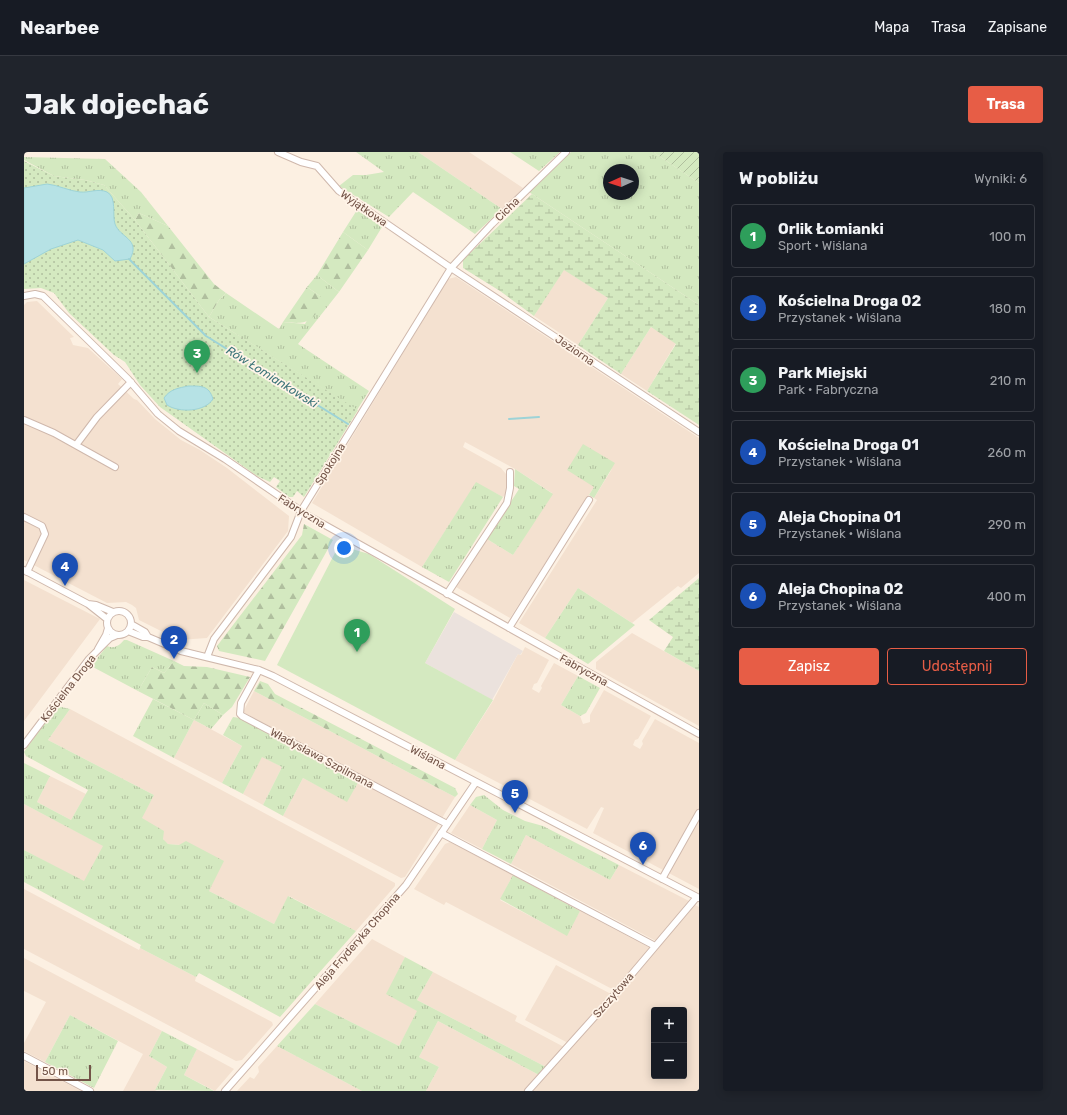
<!DOCTYPE html>
<html lang="pl">
<head>
<meta charset="utf-8">
<style>
	body { margin:0; font-family:Rubik,sans-serif; background:#20242c; color:#f1f3f6 }
	.controls { position:absolute; right:12px; bottom:12px; display:grid; overflow:hidden; border-radius:4px; box-shadow:0 2px 10px #0003 }
	.controls button { width:36px; height:36px; display:grid; place-items:center; padding:0; border:0; border-bottom:1px solid #363941; background:#171b24; color:#f1f3f6; font:20px sans-serif }
	.compass { position:absolute; left:579px; top:12px; width:36px; height:36px; border-radius:50%; background:#171b24; box-shadow:0 2px 10px #0003; rotate:267deg }
	.scale { position:absolute; left:12px; bottom:10px; width:55px; box-sizing:border-box; padding-left:4px; border:2px solid #735448; border-top:0; font-size:11px; line-height:14px; white-space:nowrap; color:#735448; -webkit-text-stroke:3px #fff4e8; paint-order:stroke }
	.you { position:absolute; left:320px; top:396px; width:14px; height:14px; margin:-10px; border:3px solid #fff; border-radius:50%; background:#1a73e8; box-shadow:0 0 0 6px #1a73e833 }
	.badge { display:grid; place-items:center; width:26px; height:26px; border-radius:50%; background:#e75d46; color:#fff; font-size:13px; font-weight:700 }
	.pin { position:absolute; translate:-50% -33px; filter:drop-shadow(0 1px 2px #0008) }
	.pin::after { content:''; position:absolute; top:21px; width:14px; height:12px; background:inherit; clip-path:polygon(0 0,100% 0,50% 100%) }
	.list { margin:0; padding:0; list-style:none }
	h2 { display:flex; justify-content:space-between; align-items:center; height:52px; margin:0; padding:0 16px; font-size:17px }
	h2 small { font-size:13px; font-weight:400; color:#9ea1a6 }
	.list li { display:grid; grid-template-columns:26px 1fr auto; gap:12px; align-items:center; box-sizing:border-box; height:64px; margin:0 8px 8px; padding:0 8px; border:1px solid #363941; border-radius:4px }
	.list b { display:block; font-size:15px; white-space:nowrap }
	.list p { margin:0; font-size:13px; white-space:nowrap; color:#9ea1a6 }
	.list em { font-size:13px; font-style:normal; color:#9ea1a6 }
	.actions { display:flex; gap:8px; padding:12px 16px }
	.actions a { flex:1; padding:9px 0; border:1px solid #e75d46; border-radius:4px; text-align:center; font-size:14px; color:#e75d46 }
	.actions .main { background:#e75d46; color:#fff }
	.map { position:relative; flex:none; width:675px; height:939px; overflow:hidden; border-radius:4px }
	header { display:flex; align-items:center; gap:24px; box-sizing:border-box; height:56px; padding:0 20px; background:#171b24; border-bottom:1px solid #363941 }
	header strong { font-size:19px }
	nav { display:flex; gap:22px; margin-inline-start:auto; font-size:14px }
	.intro { display:flex; align-items:center; justify-content:space-between; box-sizing:border-box; height:96px; padding:0 24px }
	h1 { margin:0; font-size:28px }
	.button { padding:10px 18px; border-radius:4px; background:#e75d46; color:#fff; font-size:14px; font-weight:700 }
	main { display:flex; gap:24px; padding:0 24px }
	aside { flex:1; background:#171b24; border-radius:4px; box-shadow:0 2px 10px #0003 }
	.map>svg:first-child { display:block }
	.residential { fill:#f4e1d0; fill-rule:evenodd }
	.industrial { fill:#ebe2dd }
	.grass { fill:url(#grass-tufts); fill-rule:evenodd }
	.forest { fill:url(#forest-firs) }
	.wetland { fill:url(#wetland-marsh) }
	.park { fill:url(#park-dots) }
	.garden { fill:url(#garden-furrows) }
	.pitch { fill:#d4e9c0 }
	.water { fill:#b6e2e5; stroke:#9dd3d7 }
	.lines { fill:none; stroke-linecap:round; stroke-linejoin:round }
	.stream { stroke:#9dd3d7; stroke-width:2 }
	.street-casing { stroke:#cfb8ac; stroke-width:8 }
	.street { stroke:#fff; stroke-width:6 }
	.labels { text-anchor:middle; stroke-width:3.5; stroke-linejoin:round; paint-order:stroke }
	.street-label { font-size:11px; fill:#735448; stroke:#fff4e8 }
	.water-label { font-size:12px; font-style:italic; fill:#3c7479; stroke:#fff4e8 }
</style>
</head>
<body>
<header>
<strong>Nearbee</strong>
<nav><a>Mapa</a><a>Trasa</a><a>Zapisane</a></nav>
</header>
<div class="intro"><h1>Jak dojechać</h1><a class="button">Trasa</a></div>
<main>
<div class="map">
<svg width="675" height="939" viewBox="0 0 675 939">
	<defs>
		<pattern id="grass-tufts" width="24" height="20" patternUnits="userSpaceOnUse"><rect width="24" height="20" fill="#d4e9c0"/><path d="M3 7l-1-3M5 7V3M7 7l1-3M15 17l-1-3M17 17v-4M19 17l1-3" fill="none" stroke="#b0bf9e"/></pattern>
		<pattern id="forest-firs" width="22" height="20" patternUnits="userSpaceOnUse"><rect width="22" height="20" fill="#d4e9c0"/><path d="M5 1l3.5 6h-7zM16 11l3.5 6h-7z" fill="#b0bf9e"/></pattern>
		<pattern id="wetland-marsh" width="20" height="14" patternUnits="userSpaceOnUse"><rect width="20" height="14" fill="#d4e9c0"/><path d="M1 5h8M5 5V1M11 12h8M15 12V8" fill="none" stroke="#b0bf9e"/></pattern>
		<pattern id="park-dots" width="8" height="8" patternUnits="userSpaceOnUse"><rect width="8" height="8" fill="#d4e9c0"/><path d="M2 2h.1M6 6h.1" fill="none" stroke="#b0bf9e" stroke-width="1.8" stroke-linecap="round"/></pattern>
		<pattern id="garden-furrows" width="10" height="10" patternUnits="userSpaceOnUse"><rect width="10" height="10" fill="#d4e9c0"/><path d="M-1 1l2-2M0 10L10 0M9 11l2-2" fill="none" stroke="#b0bf9e"/></pattern>
	</defs>
	<rect width="100%" height="100%" fill="#fcf0e2"/>
	<path class="residential" d="M394,0h51l54,36 -21,21z
		M540,117l44,29 -30,47 -44,-29z
		M432,125l243,161v135l-18,15 -3,-2 -46,37 -54,-35 -33,50 -26,-15 78,-123 -3,-2 18,-29 -18,18 -84,131 -54,-31 31,-48 26,16 39,-62 -37,-24 -50,-27 -2,5 38,21 5,6 1,18 -4,5 -27,-14 -54,84 -110,-64 136,-224z
		M13,149l37,36 -4,1 3,7 15,3 34,31 -4,5 16,15 3,1 18,19 26,21 19,10 27,18 62,48 -1,15 -81,107 -28,2 -40,-20 -3,-12 -4,-3 -6,-3 -19,1 -83,-43v-255l3,-3z
		M627,175l25,16 -29,48 -26,-17z
		M0,428l76,39 -76,102z
		M608,481l67,38v55l-103,-57v-7z
		M501,495l24,13 -12,23 -3,1 -2,5 7,4 3,-5 -1,-2 13,-23 24,13 -17,29 19,11 3,8 7,-2v-7l14,-25 47,26 -13,23 -3,1 -2,5 7,4 3,-5 -1,-3 13,-22 44,24v146l-106,-56 11,-25 -3,-1 -14,22 -132,-69 38,-59 25,-47 3,1z
		M230,539l201,106 -13,21 -199,-106z
		M46,557l325,174v3l-39,45 -67,-35 -15,28 -65,-33 -29,-46 -12,-1 -4,-3 -2,-5 -21,-18 13,-23 -106,-55z
		M170,568l48,26 -20,37 -48,-25z
		M238,604l20,11 -19,38 -20,-11z
		M26,624l36,18 -15,26 -34,-18z
		M279,626l44,23 12,-20 80,42 -34,54 -4,1 -118,-62z
		M0,652l80,42 -20,36 -60,-32z
		M446,653l27,15 -15,29 -31,-16z
		M502,683l84,45 9,-15 70,36 -33,40 -145,-77z
		M426,690l63,33 -13,25 66,35 14,-24 70,37 -36,42 -168,-88 -2,3 -30,-16 31,-45z
		M0,737l115,61 1,-2 56,29 -1,4 77,41 1,3 -31,35 -6,1 -212,-112z
		M671,753l4,2v184h-166zM630,858h30v66h-30z
		M348,787l33,18 -18,37 31,17 -19,35 -84,-42z
		M0,806l138,73 -13,25 18,11 -12,23 2,1h-34l20,-37 -73,-39 -25,47 -21,-11v-8l22,-41 -22,-11z
		M532,813l55,29 -43,49 -43,-23z
		M409,820l84,44 -2,5 49,26 -18,20 -129,-67z
		M414,869l101,54 -14,16h-99l13,-24 -20,-10z
		M253,894l85,45h-125l13,-14 4,2 5,-7 -1,-5z
		M173,897l37,20 -19,22 -31,-16z
		M0,909l57,30h-57z"/>
	<path class="industrial" d="M430,460l69,39 -3,4 -2,-1 -26,46 -67,-37z"/>
	<path class="grass" d="M332,0h62l84,57 -27,25 -62,-42 -24,25 -50,-31 14,-11h13l18,-3z
		M486,0h50l-21,19z
		M547,0h82l46,31v122l-170,-113zM585,18h24v24h-24z
		M0,5l81,2 36,33 27,34 -29,-13 -4,7 -31,-35 -19,-5 -31,-4 -30,-16z
		M333,58l25,17 -14,23 -25,-18z
		M293,123l22,17 -41,52 71,47 -12,19 -148,-93 10,-17 7,-7 53,36 4,-7 22,2 15,-28 -13,-9z
		M559,292l32,19 -21,35 -5,-3 5,-8 -27,-17z
		M491,317l38,25 -40,61 -26,-16 32,-50 -5,-3z
		M452,330l27,15 -54,85 -27,-15z
		M554,436l57,37 -47,39 -43,-26z
		M100,488h3l47,21 -10,12 -12,-6 -14,24 -47,-25 16,-20c7,3 12,0 17,-6z
		M554,524l22,12 -14,25 -6,3 -19,-11z
		M129,547l41,21 10,-17 19,12 -12,14 -17,-9 -20,38 -41,-22z
		M33,554l13,3 -22,31 106,55 -12,23 22,13 -1,8 5,5 11,1 7,-4 38,20 -15,30 65,33 14,-28 68,35 -76,86 -81,-44 -3,4 -56,-29 1,-3 -117,-63v-32l60,31 19,-35 -79,-42v-41l26,13 -13,26 34,18 17,-30 -62,-34 -2,-4z
		M209,565l7,1 119,63 -12,21 -44,-24 -20,38 -20,-11 19,-38 -20,-10 -19,37 -21,-11 20,-37 -19,-11z
		M460,643l19,15 22,11 18,5 76,39 -9,15 -84,-45 -15,29 -29,-15 15,-29 -27,-15 6,-8z
		M489,723l67,36 -13,25 -67,-37z
		M381,805l28,15 -16,28 129,67 -7,8 -101,-54 -19,36 20,10 -13,24h-64l-85,-45 38,-42 84,42 18,-35 -31,-17z
		M46,863l48,26 -24,47 -49,-26z
		M138,879l35,18 -13,26 30,16 -59,-1 12,-23 -18,-11z"/>
	<path class="forest" d="M115,61l29,13 46,58 12,9 -7,7 -10,17 -74,-97z
		M319,80l25,18 -29,42 -22,-17z
		M283,135l13,9 3,10c-15,18 -18,18 -40,16z
		M280,372l29,16 -68,121 -46,-10 -2,-5 85,-111z
		M150,509l10,5 23,1 43,10 -18,30 -9,8 -19,-12 -10,17 -56,-29 14,-24 12,6z
		M236,529l8,3 7,10 180,94 3,6 -3,3 -201,-106z"/>
	<path class="wetland" d="M508,42l167,111v120l-52,-34 29,-47 -25,-17 -30,47 -43,-29 30,-47 -44,-28 -30,46 -34,-25 -37,-23v-8z
		M675,426v93l-35,-20 9,-14 -24,-17z"/>
	<path class="park" d="M0,9l30,15 31,4 19,5 31,35 74,97 149,93 -54,87 -7,-6 -4,6h-4l-13,-10 4,-6 -6,-4 -4,5 -13,-6 -97,-69 -20,-22 -15,-23 -11,-7 -45,-42 -15,-20 -13,-5 -17,1z"/>
	<path class="garden" d="M629,0h46v31z"/>
	<path class="pitch" d="M318,394l27,8 86,55 -30,54 68,37 -38,60 -178,-95 60,-116z"/>
	<path class="water" d="M23,32c11,1 22,7 33,8 9,1 18,-4 27,0 10,5 5,23 8,32 5,14 26,15 15,35l-15,2 -12,-11 -25,-10 -27,9 -27,15v-76z
		M164,234c12,0 21,-1 25,13 -8,13 -34,14 -46,6l-3,-7c6,-9 15,-10 24,-12z"/>
	<g class="lines">
		<path class="stream" d="M105,107l77,77 142,88
			M485,267l30,-2"/>
		<defs>
			<path id="street" d="M254,0l23,10 16,4 22,25 112,77 248,164
				M0,144l11,-2 8,2 85,83 30,35 21,17 46,28 82,56 392,219
				M0,268l30,13 61,34
				M52,293l21,-28 34,-35
				M0,365l18,9 3,8 -18,38
				M0,418l64,34 19,15
				M423,442l60,-91 3,-15v-16
				M64,452l8,1 17,7
				M83 471a12 12 0 1 1 24 0a12 12 0 1 1-24 0Z
				M107,472l14,8 3,5
				M485,476l80,-128
				M104,479l15,6h5l33,14 78,19 14,6 426,222
				M74,497l8,-14 2,-7
				M183,505l7,-18 77,-102 10,-26 150,-243 41,-44 74,-72
				M235,518l-18,33 -1,11 2,2 205,108
				M0,593l65,-86 21,-21 7,-3
				M417,681l214,113
				M638,727l37,-66
				M0,904l66,35
				M201,939l181,-206 70,-103
				M504,939l87,-97 82,-97"/>
		</defs>
		<use href="#street" class="street-casing"/>
		<use href="#street" class="street"/>
	</g>
	<g class="labels">
		<g class="street-label">
			<text transform="translate(340 56) rotate(35)" y="4">Wyjątkowa</text>
			<text transform="translate(483 57) rotate(-44)" y="4">Cicha</text>
			<text transform="translate(551 198) rotate(34)" y="4">Jeziorna</text>
			<text transform="translate(306 312) rotate(-58)" y="4">Spokojna</text>
			<text transform="translate(278 359) rotate(32)" y="4">Fabryczna</text>
			<text transform="translate(560 518) rotate(29)" y="4">Fabryczna</text>
			<text transform="translate(44 536) rotate(-52)" y="4">Kościelna Droga</text>
			<text transform="translate(404 605) rotate(28)" y="4">Wiślana</text>
			<text transform="translate(298 606) rotate(28)" y="4">Władysława Szpilmana</text>
			<text transform="translate(333 789) rotate(-49)" y="4">Aleja Fryderyka Chopina</text>
			<text transform="translate(589 843) rotate(-49)" y="4">Szczytowa</text>
		</g>
		<g class="water-label">
			<text transform="translate(248 225) rotate(32)" y="4">Rów Łomiankowski</text>
		</g>
	</g>
</svg>
<div class="controls">
<button>+</button>
<button>−</button>
</div>
<svg class="compass" viewBox="-18 -18 36 36"><path d="M0-13l5 13h-10z" fill="#e53935"/><path d="M0 13l5-13h-10z" fill="#9ea1a6"/></svg>
<div class="scale">50 m</div>
<div class="you"></div>
<div class="pin badge" style="left:333px;top:500px;background:#2e9e5b">1</div>
<div class="pin badge" style="left:150px;top:507px;background:#1a4fb4">2</div>
<div class="pin badge" style="left:173px;top:221px;background:#2e9e5b">3</div>
<div class="pin badge" style="left:41px;top:434px;background:#1a4fb4">4</div>
<div class="pin badge" style="left:491px;top:661px;background:#1a4fb4">5</div>
<div class="pin badge" style="left:619px;top:713px;background:#1a4fb4">6</div>
</div>
<aside>
<h2>W pobliżu<small>Wyniki: 6</small></h2>
<ul class="list">
<li><span class="badge" style="background:#2e9e5b">1</span><div><b>Orlik Łomianki</b><p>Sport · Wiślana</p></div><em>100 m</em></li>
<li><span class="badge" style="background:#1a4fb4">2</span><div><b>Kościelna Droga 02</b><p>Przystanek · Wiślana</p></div><em>180 m</em></li>
<li><span class="badge" style="background:#2e9e5b">3</span><div><b>Park Miejski</b><p>Park · Fabryczna</p></div><em>210 m</em></li>
<li><span class="badge" style="background:#1a4fb4">4</span><div><b>Kościelna Droga 01</b><p>Przystanek · Wiślana</p></div><em>260 m</em></li>
<li><span class="badge" style="background:#1a4fb4">5</span><div><b>Aleja Chopina 01</b><p>Przystanek · Wiślana</p></div><em>290 m</em></li>
<li><span class="badge" style="background:#1a4fb4">6</span><div><b>Aleja Chopina 02</b><p>Przystanek · Wiślana</p></div><em>400 m</em></li>
</ul>
<div class="actions"><a class="main">Zapisz</a><a>Udostępnij</a></div>
</aside>
</main>
</body>
</html>
